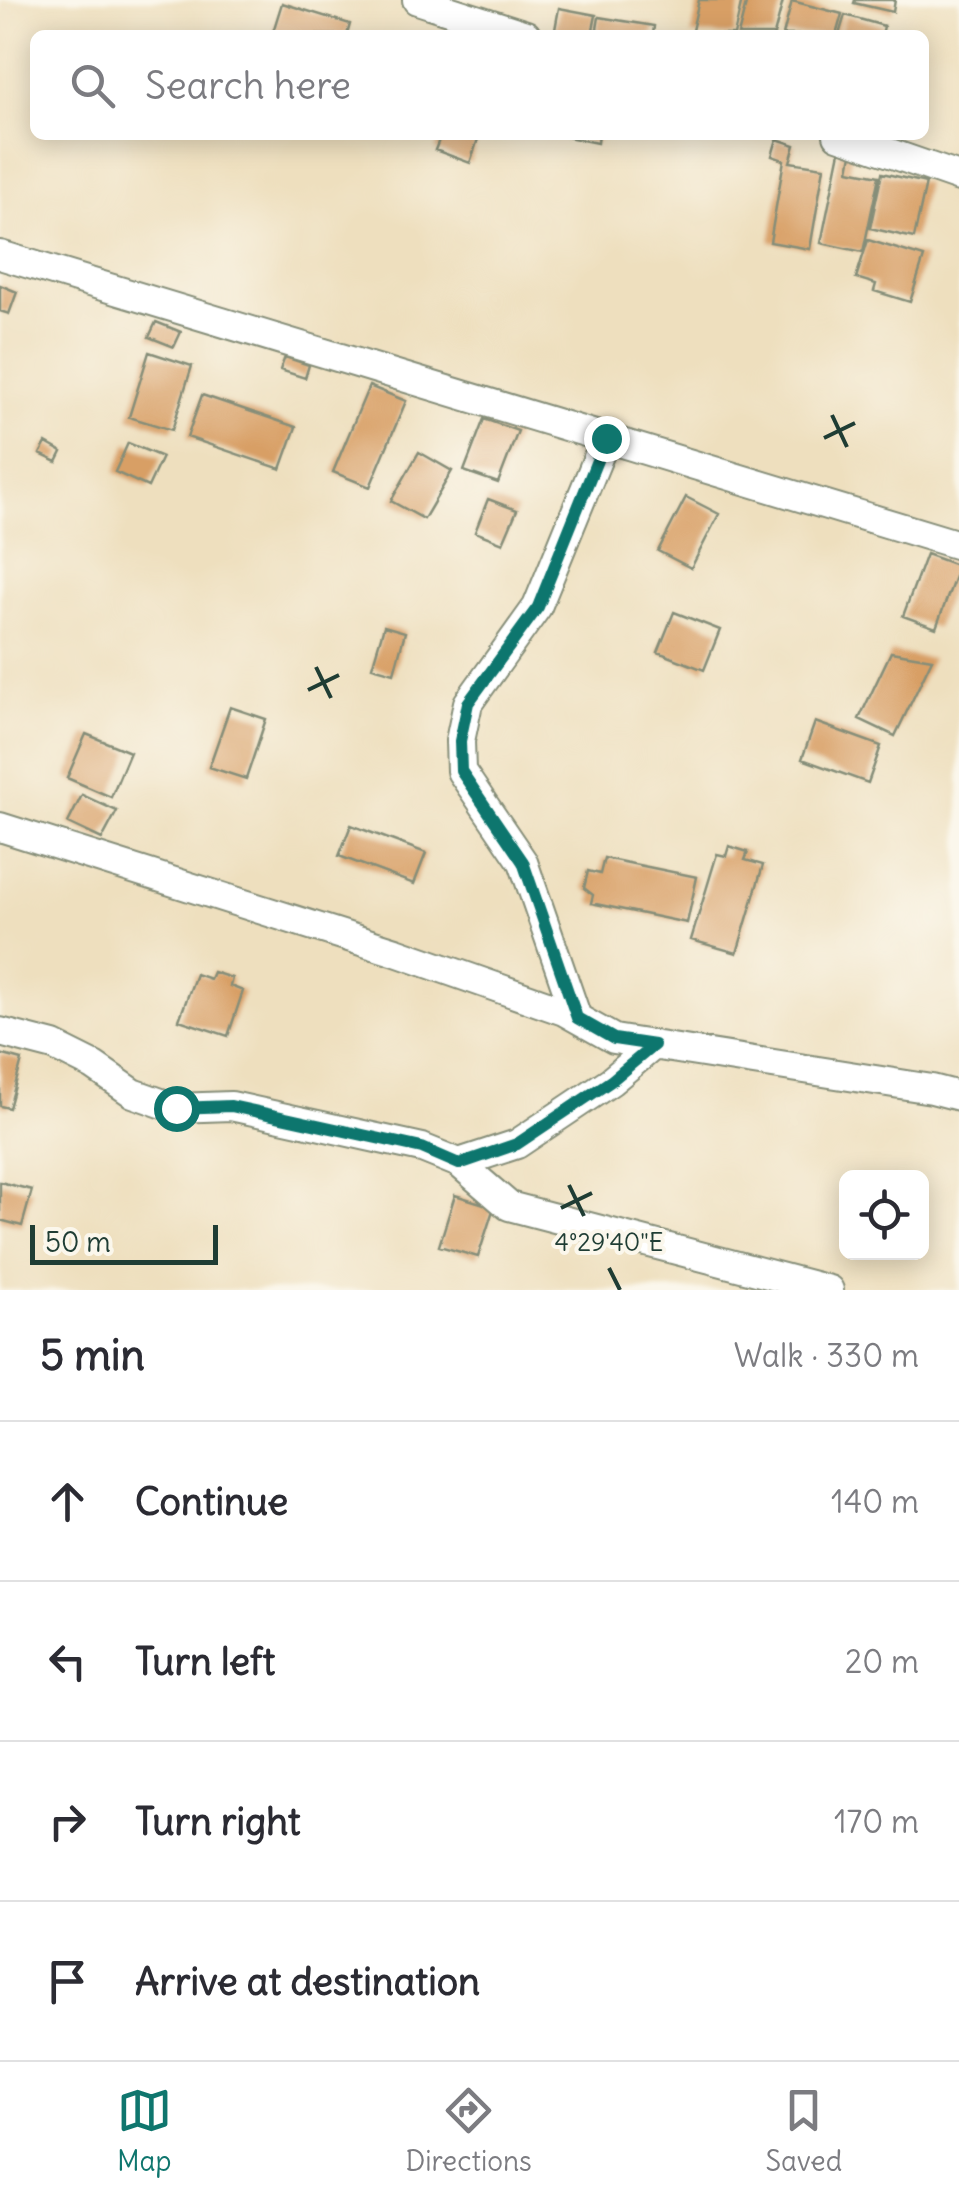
<!DOCTYPE html>
<html lang="en">
<head>
<meta charset="utf-8">
<style>
	body { margin:0; font-family:Delius,sans-serif; background:#f7f7f7; color:#2b2b33 }
	.controls { position:absolute; right:30px; bottom:30px; display:grid; overflow:hidden; border-radius:15px; box-shadow:0 5px 25px #0003 }
	.controls button { width:90px; height:90px; display:grid; place-items:center; padding:0; border:0; border-bottom:2px solid #e1e1e2; background:#fff; color:#2b2b33; font:50px sans-serif }
	.scale { position:absolute; left:30px; bottom:25px; width:188px; box-sizing:border-box; padding-left:10px; border:5px solid #1f3d34; border-top:0; font-size:28px; line-height:35px; white-space:nowrap; color:#1f3d34; -webkit-text-stroke:8px #fbf7ec; paint-order:stroke }
	.stop { position:absolute; width:30px; height:30px; margin:-22px; border:8px solid #0f766e; border-radius:50%; background:#fff }
	.stop.end { background:#0f766e; border-color:#fff; box-shadow:0 2px 10px #0008 }
	.list { margin:0; padding:0; list-style:none }
	h2 { display:flex; justify-content:space-between; align-items:center; height:130px; margin:0; padding:0 40px; font-size:42px }
	h2 small { font-size:32px; font-weight:400; color:#7c7c81 }
	.list li { display:grid; grid-template-columns:65px 1fr auto; gap:30px; align-items:center; box-sizing:border-box; height:160px; padding:0 40px; border-top:2px solid #e1e1e2 }
	.list b { display:block; font-size:38px; white-space:nowrap }
	.list em { font-size:32px; font-style:normal; color:#7c7c81 }
	.icon { flex:none; width:55px; height:55px; fill:none; stroke:currentColor; stroke-width:2; stroke-linecap:round; stroke-linejoin:round }
	.map { position:relative; flex:none; width:959px; height:1290px; overflow:hidden }
	.search { position:absolute; background:#fff; box-shadow:0 5px 25px #0003; left:30px; right:30px; top:30px; height:110px; display:flex; align-items:center; gap:25px; box-sizing:border-box; padding:0 35px; border-radius:15px; color:#7c7c81; font-size:38px }
	.sheet { height:770px; background:#fff }
	nav { display:flex; justify-content:space-around; align-items:center; box-sizing:border-box; height:140px; border-top:2px solid #e1e1e2; background:#fff; font-size:28px; color:#7c7c81 }
	nav a { display:grid; justify-items:center; gap:5px }
	nav .on { color:#0f766e }
	.map>svg:first-child { display:block }
	.building { fill:#d89f65 }
	.lines { fill:none; stroke-linecap:round; stroke-linejoin:round }
	.street-casing { stroke:#868e79; stroke-width:32 }
	.street { stroke:#fff; stroke-width:28 }
	.route { stroke:#0f766e; stroke-width:12 }
	.ticks { fill:none; stroke:#1f3d34; stroke-width:4 }
	.ticks-label { font-size:25px; text-anchor:middle; fill:#1f3d34; stroke:#fbf7ec; stroke-width:8; stroke-linejoin:round; paint-order:stroke }
</style>
</head>
<body>
<div class="map">
<svg width="959" height="1290" viewBox="0 0 959 1290">
	<rect width="100%" height="100%" fill="#fbf7ec"/>
	<filter id="ink" filterUnits="userSpaceOnUse"><feTurbulence type="fractalNoise" baseFrequency=".01" numOctaves="2"/><feDisplacementMap in="SourceGraphic" scale="20" xChannelSelector="R" yChannelSelector="G"/><feConvolveMatrix kernelMatrix="1 2 1 2 8 2 1 2 1" color-interpolation-filters="sRGB"/></filter>
	<filter id="wash" filterUnits="userSpaceOnUse"><feTurbulence type="fractalNoise" baseFrequency=".0048" numOctaves="4" result="noise"/><feDisplacementMap in="SourceGraphic" scale="40" xChannelSelector="R" yChannelSelector="G"/><feGaussianBlur stdDeviation="2.25" result="paint"/><feColorMatrix in="noise" values="0 0 0 0 0 0 0 0 0 0 0 0 0 0 0 0 0 1.4 0 .05"/><feComposite in="paint" operator="in"/></filter>
	<g filter="url(#wash)">
		<rect width="100%" height="100%" fill="#eedfbe"/>
		<g id="blocks">
			<path class="building" d="M699,0h43l-8,35h-43z
				M747,0l36,1 -9,34h-36z
				M855,0h40l-2,12 -39,-9z
				M792,1l50,13 -6,21h-53z
				M282,3l68,21 -3,11h-75z
				M559,8l37,7 -4,20h-38z
				M845,15l39,11 -2,9h-43z
				M599,17l55,9 -1,9h-57z
				M441,135h26l11,4 -8,24 -35,-13z
				M558,135h40l-1,8z
				M777,139l18,6 -5,17 34,5 -14,82 -40,-7 14,-82 -12,-4z
				M840,151l12,3 -3,16 30,6 -16,76 -42,-9z
				M882,173l44,10 -12,55 -44,-10z
				M868,240l56,17 -14,45 -36,-11 2,-7 -20,-6z
				M0,285l17,7 -8,22 -9,-3z
				M156,322l25,10 -7,15 -25,-10z
				M149,352l43,14 -20,64 -43,-13z
				M285,357l24,8 -4,13 -25,-8z
				M369,386l37,15 -36,86 -37,-15z
				M202,395l94,32 -15,42 -94,-32z
				M484,419l34,12 -20,52 -34,-12z
				M46,443l16,9 -5,10 -17,-8z
				M128,443l34,14 -14,30 -33,-15z
				M419,452l33,19 -28,48 -33,-18z
				M686,497l33,17 -28,54 -33,-17z
				M488,499l29,11 -14,33 -28,-11z
				M926,554l33,12 -23,62 -33,-12z
				M674,612l46,18 -16,40 -46,-18z
				M384,626l21,6 -11,41 -22,-6z
				M891,652l41,7 -37,77 -36,-17z
				M230,707l36,12 -20,60 -37,-12z
				M815,722l66,24 -13,37 -66,-24z
				M86,734l44,18 -19,45 -44,-19z
				M82,795l35,16 -15,28 -34,-16z
				M351,825l75,28 -12,31 -75,-28z
				M729,846l19,6 -3,8 18,5 -26,88 -46,-13 26,-86 9,2z
				M604,858l93,19 -10,46 -96,-20 2,-8 -9,-7 4,-17 12,3z
				M213,972l19,6 -2,8 13,5 -15,45 -49,-16 17,-46 14,5z
				M0,1054l22,6 -13,48 -9,-2z
				M0,1182l32,8 -10,36 -22,-6z
				M455,1195l39,12 -16,50 -39,-11z"/>
		</g>
	</g>
	<g filter="url(#ink)">
		<use href="#blocks" fill-opacity="0" stroke="#868e79" stroke-width="2.5"/>
		<g class="lines">
			<defs>
				<path id="street" d="M417,0l109,35
					M838,135l121,42
					M0,255l959,290
					M0,827l396,125 168,59 50,28 318,50 27,7
					M577,1018l-54,-156 -62,-91 -1,-30 8,-38 69,-96 69,-169
					M0,1032l54,14 40,20 39,27 42,15 56,-2 191,42 37,15 50,43 320,84
					M459,1163l58,-19 94,-63 43,-36"/>
			</defs>
			<use href="#street" class="street-casing"/>
			<use href="#street" class="street"/>
		</g>
	</g>
	<g class="lines" filter="url(#ink)">
		<path class="route" d="M176,1108l55,-2 191,42 37,16 58,-20 94,-63 43,-36 -40,-6 -37,-21 -54,-156 -62,-91 -1,-30 8,-38 70,-96 68,-169"/>
	</g>
	<path class="ticks" d="M832,415l15,32M824,438l31,-15M316,667l15,31M308,690l31,-15M569,1185l15,31M561,1208l31,-15M609,1268l11,22"/>
	<g class="ticks-label">
		<text x="609" y="1251">4°29'40"E</text>
	</g>
</svg>
<div class="controls">
<button><svg class="icon" aria-label="locate" viewBox="0 0 24 24"><circle cx="12" cy="12" r="6"/><path d="M12 2v4M12 18v4M2 12h4M18 12h4"/></svg></button>
</div>
<div class="scale">50 m</div>
<div class="stop" style="left:176px;top:1108px"></div>
<div class="stop end" style="left:606px;top:438px"></div>
<div class="search"><svg class="icon" aria-label="search" viewBox="0 0 24 24"><circle cx="10" cy="10" r="6"/><path d="M15 15l6 6"/></svg>Search here</div>
</div>
<section class="sheet">
<h2>5 min<small>Walk · 330 m</small></h2>
<ul class="list">
<li><svg class="icon" aria-label="ahead" viewBox="0 0 24 24"><path d="M12 20V5M6 11l6-6 6 6"/></svg><div><b>Continue</b></div><em>140 m</em></li>
<li><svg class="icon" aria-label="left" viewBox="0 0 24 24"><path d="M17 20v-9H6M10 6l-5 5 5 5"/></svg><div><b>Turn left</b></div><em>20 m</em></li>
<li><svg class="icon" aria-label="right" viewBox="0 0 24 24"><path d="M7 20v-9h11M14 6l5 5-5 5"/></svg><div><b>Turn right</b></div><em>170 m</em></li>
<li><svg class="icon" aria-label="arrive" viewBox="0 0 24 24"><path d="M6 21V4h12l-3 4 3 4H6"/></svg><div><b>Arrive at destination</b></div></li>
</ul>
</section>
<nav>
<a class="on"><svg class="icon" aria-label="map" viewBox="0 0 24 24"><path d="M3 6l6-2 6 2 6-2v14l-6 2-6-2-6 2zM9 4v14M15 6v14"/></svg>Map</a>
<a><svg class="icon" aria-label="directions" viewBox="0 0 24 24"><path d="M12 3l9 9-9 9-9-9zM9 14v-3h6M13 9l2 2-2 2"/></svg>Directions</a>
<a><svg class="icon" aria-label="saved" viewBox="0 0 24 24"><path d="M7 4h10v16l-5-4-5 4z"/></svg>Saved</a>
</nav>
</body>
</html>
